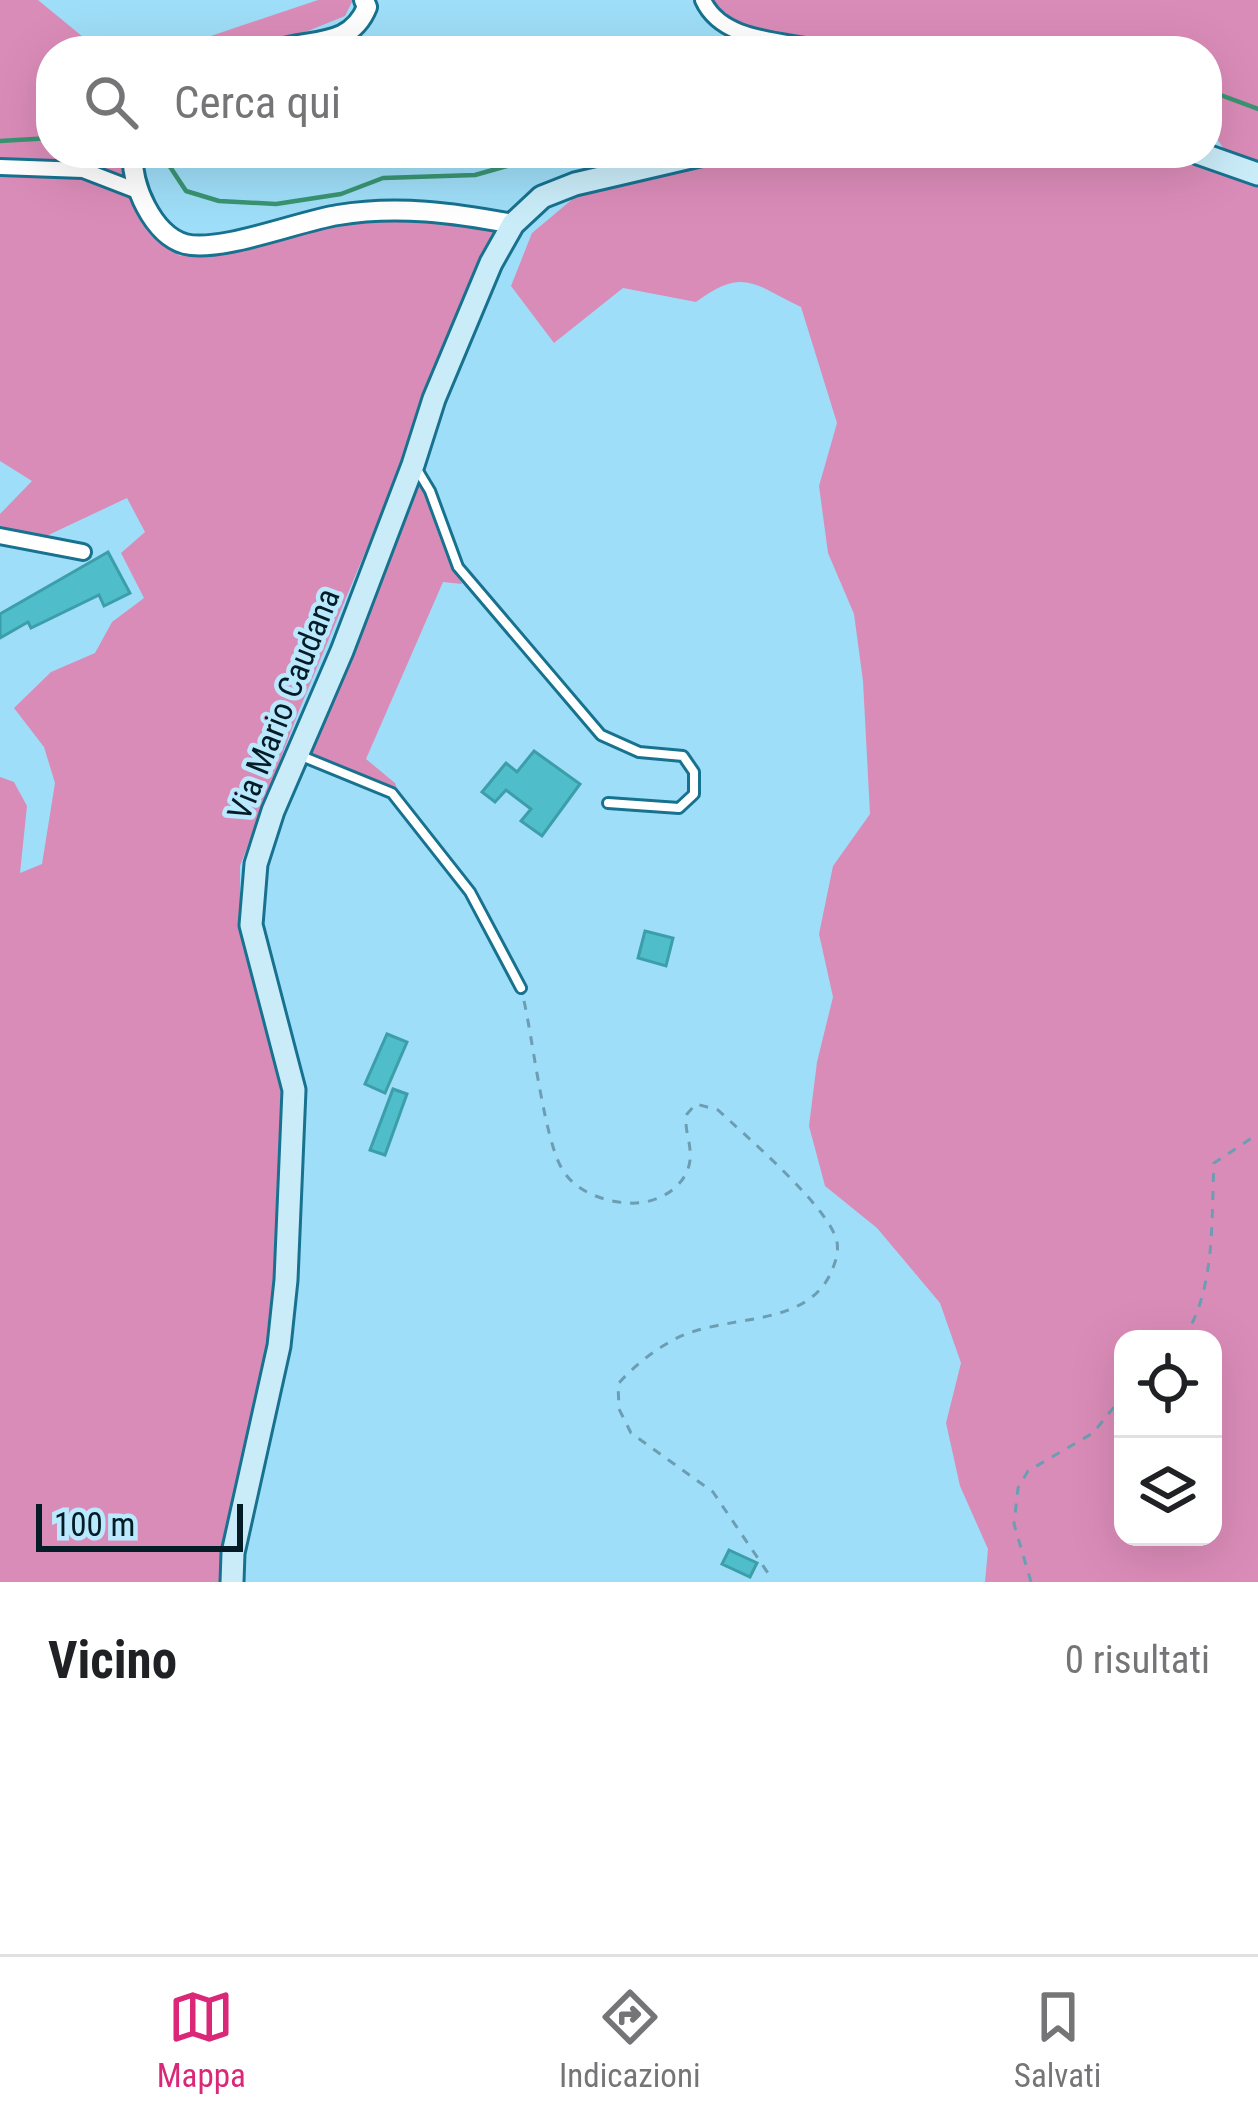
<!DOCTYPE html>
<html lang="it">
<head>
<meta charset="utf-8">
<style>
	body { margin:0; font-family:"Roboto Condensed",sans-serif; background:#f6f6f6; color:#202124 }
	.controls { position:absolute; right:36px; bottom:36px; display:grid; overflow:hidden; border-radius:24px; box-shadow:0 12px 48px #0002 }
	.controls button { width:108px; height:108px; display:grid; place-items:center; padding:0; border:0; border-bottom:3px solid #e0e0e0; background:#fff; color:#202124; font:60px sans-serif }
	.scale { position:absolute; left:36px; bottom:30px; width:207px; box-sizing:border-box; padding-left:12px; border:6px solid #031c26; border-top:0; font-size:33px; line-height:42px; white-space:nowrap; color:#031c26; -webkit-text-stroke:9px #bae8fc; paint-order:stroke }
	.list { margin:0; padding:0; list-style:none }
	h2 { display:flex; justify-content:space-between; align-items:center; height:156px; margin:0; padding:0 48px; font-size:51px }
	h2 small { font-size:39px; font-weight:400; color:#757577 }
	.icon { flex:none; width:66px; height:66px; fill:none; stroke:currentColor; stroke-width:2; stroke-linecap:round; stroke-linejoin:round }
	.map { position:relative; flex:none; width:1258px; height:1582px; overflow:hidden }
	.search { position:absolute; background:#fff; box-shadow:0 12px 48px #0002; left:36px; right:36px; top:36px; height:132px; display:flex; align-items:center; gap:30px; box-sizing:border-box; padding:0 42px; border-radius:48px; color:#757577; font-size:45px }
	.sheet { height:372px; background:#fff }
	nav { display:flex; justify-content:space-around; align-items:center; box-sizing:border-box; height:168px; border-top:3px solid #e0e0e0; background:#fff; font-size:33px; color:#757577 }
	nav a { display:grid; justify-items:center; gap:6px }
	nav .on { color:#db2777 }
	.map>svg:first-child { display:block }
	.green { fill:#da8cb8; fill-rule:evenodd }
	.lines { fill:none; stroke-linecap:round; stroke-linejoin:round }
	.stream { stroke:#399472; stroke-width:4.5 }
	.building { fill:#4fbdca; stroke:#3c9ea9; stroke-width:3 }
	.service-casing { stroke:#17728f; stroke-width:14 }
	.minor-casing { stroke:#17728f; stroke-width:20 }
	.tertiary-casing { stroke:#17728f; stroke-width:24 }
	.secondary-casing { stroke:#17728f; stroke-width:27 }
	.path { stroke:#6c9eb3; stroke-width:3; stroke-dasharray:9 9; stroke-linecap:butt }
	.service { stroke:#fff; stroke-width:8 }
	.minor { stroke:#fff; stroke-width:14 }
	.tertiary { stroke:#fff; stroke-width:18 }
	.secondary { stroke:#caecf9; stroke-width:21 }
	.labels { text-anchor:middle; stroke-width:9; stroke-linejoin:round; paint-order:stroke }
	.street-label { font-size:33px; fill:#031c26; stroke:#bae8fc }
</style>
</head>
<body>
<div class="map">
<svg width="1258" height="1582" viewBox="0 0 1258 1582">
	<rect width="100%" height="100%" fill="#9fdef8"/>
	<path class="green" d="M0,0h38l62,51h-49v102h76l3,28 -46,-20 -84,-1z
		M318,0h35l-8,16 -87,35h-75l19,-12z
		M710,0h548v163l-33,-12 -11,-17 -7,-1v-82h-360l-106,-26z
		M773,153h395l90,32v1397h-273l3,-33 -28,-63 -14,-63 15,-60 -21,-60 -63,-75 -52,-42 -16,-60 8,-64 16,-65 -14,-63 14,-68 37,-52 -7,-133 -9,-67 -26,-61 -9,-67 18,-63 -36,-116c-48,-23 -57,-40 -105,-5l-73,-14 -69,55 -43,-57 21,-53 49,-41zM1123,1339h90v198h-90z
		M0,173c35,2 116,1 139,31 17,23 16,31 41,52l218,-41 40,3 61,13 -201,482 -58,153v64l44,162 -12,252 -49,210 -2,28h-221v-805l14,5 13,24 -7,67 22,-9 13,-81 -11,-36 -30,-39 37,-36 44,-19 17,-31 32,-24 -23,-45 24,-21 -18,-34 -87,41 -40,-7v-18l32,-33 -32,-20z
		M420,480l21,61 21,43 -19,-2 -77,177 29,24 3,9 -92,-39z"/>
	<g class="lines">
		<path class="stream" d="M1207,90l51,19
			M0,141l51,-3
			M161,153l25,38 33,10 57,3 65,-10 42,-16 92,-3 78,-22"/>
	</g>
	<path class="building" d="M108,552l22,41 -26,13 -5,-11 -68,33 -3,-6 -28,16v-24z
		M534,751l46,33 -38,52 -21,-15 10,-12 -25,-19 -11,12 -13,-10 24,-29 11,9z
		M645,931l28,7 -7,28 -28,-8z
		M387,1034l20,8 -22,51 -20,-9z
		M393,1089l14,5 -22,61 -15,-5z
		M729,1550l28,13 -7,14 -28,-13z"/>
	<g class="lines">
		<defs>
			<path id="service" d="M415,466l15,25 28,76 143,168 38,17 44,4 11,16v22l-15,14 -71,-5
				M299,755l93,38 78,99 51,96"/>
			<path id="minor" d="M703,0c20,44 85,39 124,51
				M0,167l83,3 57,22
				M0,536l83,16"/>
			<path id="tertiary" d="M274,51c36,-13 76,-2 93,-44l-3,-7
				M133,153c-3,31 20,82 52,91 35,9 114,-23 153,-29 59,-10 117,-2 175,9"/>
			<path id="secondary" d="M1198,153l60,21
				M232,1582l1,-29 46,-207 7,-66 8,-190 -43,-165 5,-61 17,-53 69,-160 71,-186 21,-66 57,-136 22,-39 29,-27 33,-13 133,-31"/>
		</defs>
		<use href="#service" class="service-casing"/>
		<use href="#minor" class="minor-casing"/>
		<use href="#tertiary" class="tertiary-casing"/>
		<use href="#secondary" class="secondary-casing"/>
		<path class="path" d="M524,1001c9,39 21,145 40,171 13,20 41,30 65,31 30,2 65,-19 61,-53 -1,-14 -6,-22 -3,-36l9,-10 22,6c29,27 106,93 118,128 3,9 1,19 -2,27 -22,66 -108,47 -159,74 -21,11 -41,27 -57,45l1,25 12,24 82,59 59,87
			M1183,1339c33,-49 28,-118 31,-176l44,-29
			M1031,1582l-17,-58 4,-36 10,-17 65,-38 30,-37"/>
		<use href="#service" class="service"/>
		<use href="#minor" class="minor"/>
		<use href="#tertiary" class="tertiary"/>
		<use href="#secondary" class="secondary"/>
	</g>
	<g class="labels">
		<g class="street-label">
			<text transform="translate(283 704) rotate(-68)" y="12">Via Mario Caudana</text>
		</g>
	</g>
</svg>
<div class="controls">
<button><svg class="icon" aria-label="locate" viewBox="0 0 24 24"><circle cx="12" cy="12" r="6"/><path d="M12 2v4M12 18v4M2 12h4M18 12h4"/></svg></button>
<button><svg class="icon" aria-label="layers" viewBox="0 0 24 24"><path d="M12 4l9 5-9 5-9-5zM3 14l9 5 9-5"/></svg></button>
</div>
<div class="scale">100 m</div>
<div class="search"><svg class="icon" aria-label="search" viewBox="0 0 24 24"><circle cx="10" cy="10" r="6"/><path d="M15 15l6 6"/></svg>Cerca qui</div>
</div>
<section class="sheet">
<h2>Vicino<small>0 risultati</small></h2>
<ul class="list">
</ul>
</section>
<nav>
<a class="on"><svg class="icon" aria-label="map" viewBox="0 0 24 24"><path d="M3 6l6-2 6 2 6-2v14l-6 2-6-2-6 2zM9 4v14M15 6v14"/></svg>Mappa</a>
<a><svg class="icon" aria-label="directions" viewBox="0 0 24 24"><path d="M12 3l9 9-9 9-9-9zM9 14v-3h6M13 9l2 2-2 2"/></svg>Indicazioni</a>
<a><svg class="icon" aria-label="saved" viewBox="0 0 24 24"><path d="M7 4h10v16l-5-4-5 4z"/></svg>Salvati</a>
</nav>
</body>
</html>
